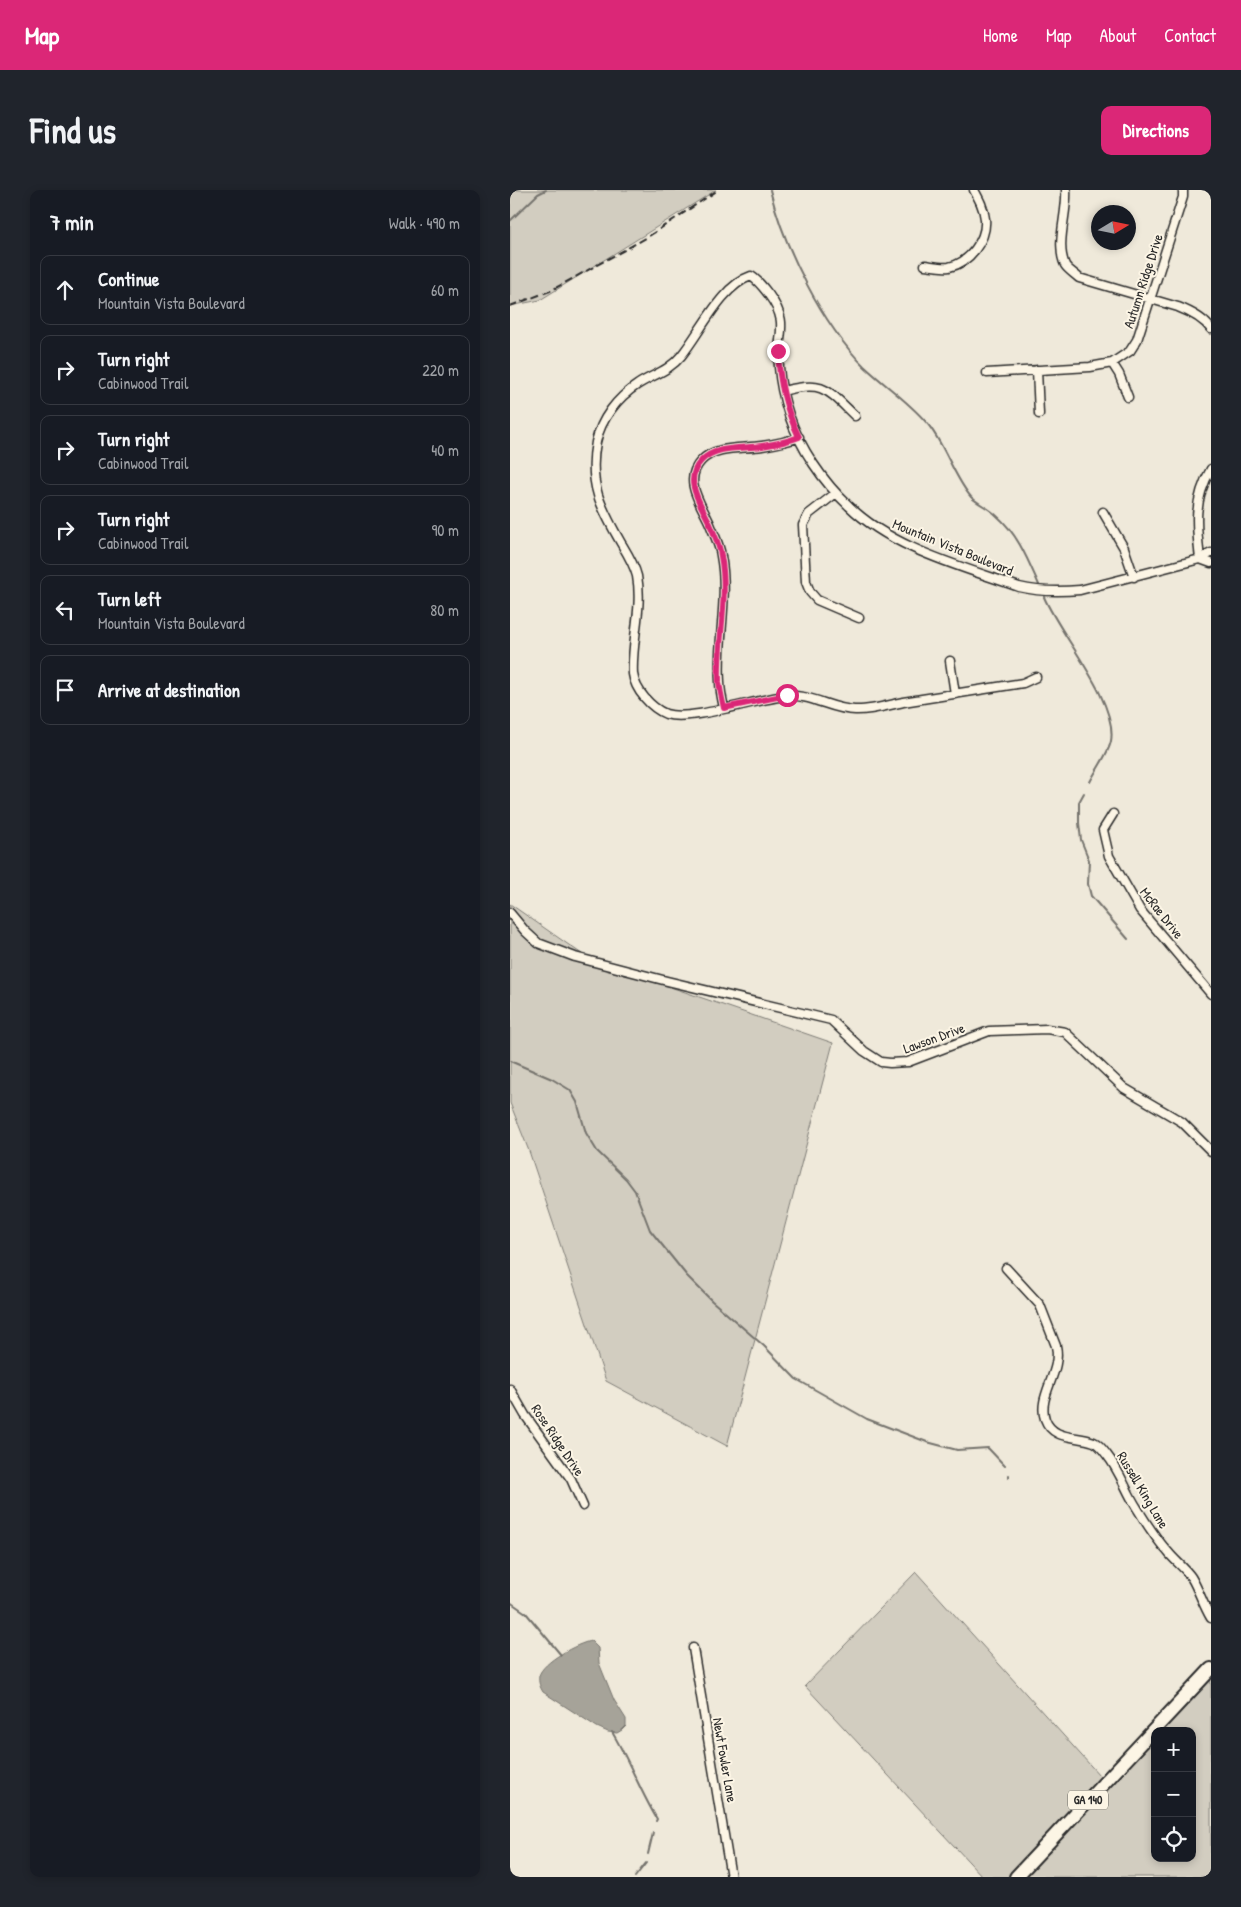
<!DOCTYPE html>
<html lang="en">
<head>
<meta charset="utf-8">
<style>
	body { margin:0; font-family:"Patrick Hand",sans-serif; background:#20242c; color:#f1f3f6 }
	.controls { position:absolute; right:15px; bottom:15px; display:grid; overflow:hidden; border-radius:10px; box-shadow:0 2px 8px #0003 }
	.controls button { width:45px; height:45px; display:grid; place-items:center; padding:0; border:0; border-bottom:1px solid #363941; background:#171b24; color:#f1f3f6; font:25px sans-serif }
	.compass { position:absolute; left:581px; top:15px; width:45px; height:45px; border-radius:50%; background:#171b24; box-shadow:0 2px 8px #0003; rotate:80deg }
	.stop { position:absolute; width:15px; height:15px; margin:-11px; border:4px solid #db2777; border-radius:50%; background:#fff }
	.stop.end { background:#db2777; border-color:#fff; box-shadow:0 1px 5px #0008 }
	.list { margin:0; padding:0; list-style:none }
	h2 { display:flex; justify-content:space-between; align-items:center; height:65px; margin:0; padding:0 20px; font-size:21px }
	h2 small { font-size:16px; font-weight:400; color:#9ea1a6 }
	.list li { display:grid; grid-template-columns:32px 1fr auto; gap:15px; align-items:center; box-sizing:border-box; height:70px; margin:0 10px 10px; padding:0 10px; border:1px solid #363941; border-radius:10px }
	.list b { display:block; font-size:19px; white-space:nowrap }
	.list p { margin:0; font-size:16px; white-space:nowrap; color:#9ea1a6 }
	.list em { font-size:16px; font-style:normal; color:#9ea1a6 }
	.icon { flex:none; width:28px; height:28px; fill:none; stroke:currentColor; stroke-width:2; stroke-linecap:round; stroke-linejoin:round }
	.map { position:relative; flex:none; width:701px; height:1687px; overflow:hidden; border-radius:10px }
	header { display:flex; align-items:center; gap:30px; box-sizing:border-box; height:70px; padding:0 25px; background:#db2777; color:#fff }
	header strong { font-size:24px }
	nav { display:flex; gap:28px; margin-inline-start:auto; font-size:18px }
	.intro { display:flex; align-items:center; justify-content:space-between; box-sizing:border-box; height:120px; padding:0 30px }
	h1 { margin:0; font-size:35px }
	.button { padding:12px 22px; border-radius:10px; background:#db2777; color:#fff; font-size:18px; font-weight:700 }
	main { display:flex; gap:30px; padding:0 30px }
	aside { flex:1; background:#171b24; border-radius:10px; box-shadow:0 2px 8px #0003 }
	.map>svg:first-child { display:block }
	.green { fill:#d2cdc0; stroke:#7e7c76 }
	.water { fill:#a6a399; stroke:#75736d }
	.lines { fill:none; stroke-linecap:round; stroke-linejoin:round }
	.stream { stroke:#75736d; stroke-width:2 }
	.minor-casing { stroke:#2b2b2b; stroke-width:11 }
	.primary-casing { stroke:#2b2b2b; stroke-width:16 }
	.minor { stroke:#fcf5e5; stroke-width:8 }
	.primary { stroke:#fcf5e5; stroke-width:12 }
	.rail { stroke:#2b2b2b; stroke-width:2; stroke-dasharray:8 4; stroke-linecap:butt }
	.route { stroke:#db2777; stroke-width:6 }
	.labels { text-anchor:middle; stroke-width:4; stroke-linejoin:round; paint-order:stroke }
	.shield { fill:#fcf5e5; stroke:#6a6863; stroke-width:1 }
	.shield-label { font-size:12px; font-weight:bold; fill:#2b2b2b }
	.street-label { font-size:14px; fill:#2b2b2b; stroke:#fcf5e5 }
</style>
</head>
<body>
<header>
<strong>Map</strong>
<nav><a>Home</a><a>Map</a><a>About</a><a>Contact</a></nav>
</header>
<div class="intro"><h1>Find us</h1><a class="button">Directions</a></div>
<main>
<aside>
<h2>7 min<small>Walk · 490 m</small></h2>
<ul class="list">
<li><svg class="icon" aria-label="ahead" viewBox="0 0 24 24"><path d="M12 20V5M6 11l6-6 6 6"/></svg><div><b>Continue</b><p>Mountain Vista Boulevard</p></div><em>60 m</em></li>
<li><svg class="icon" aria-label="right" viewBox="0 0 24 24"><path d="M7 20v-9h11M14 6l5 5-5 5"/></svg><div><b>Turn right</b><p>Cabinwood Trail</p></div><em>220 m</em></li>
<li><svg class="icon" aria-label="right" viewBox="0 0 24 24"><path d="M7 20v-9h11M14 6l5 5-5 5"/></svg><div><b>Turn right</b><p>Cabinwood Trail</p></div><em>40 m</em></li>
<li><svg class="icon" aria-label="right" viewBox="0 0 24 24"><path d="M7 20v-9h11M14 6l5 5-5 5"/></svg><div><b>Turn right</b><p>Cabinwood Trail</p></div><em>90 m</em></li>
<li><svg class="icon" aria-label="left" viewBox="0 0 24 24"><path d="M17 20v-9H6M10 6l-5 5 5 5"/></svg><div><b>Turn left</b><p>Mountain Vista Boulevard</p></div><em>80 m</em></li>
<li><svg class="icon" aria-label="arrive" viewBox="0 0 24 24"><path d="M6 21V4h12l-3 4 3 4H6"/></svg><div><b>Arrive at destination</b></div></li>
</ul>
</aside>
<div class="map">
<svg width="701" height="1687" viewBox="0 0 701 1687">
	<rect width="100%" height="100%" fill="#efe9da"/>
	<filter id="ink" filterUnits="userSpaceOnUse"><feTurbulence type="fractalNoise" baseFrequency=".02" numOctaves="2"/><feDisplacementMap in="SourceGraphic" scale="10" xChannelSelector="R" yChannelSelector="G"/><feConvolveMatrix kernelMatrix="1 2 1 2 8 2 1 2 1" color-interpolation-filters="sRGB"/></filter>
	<g filter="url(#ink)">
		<path class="green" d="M0,0h206l-176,110 -30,6z
			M0,714l79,55 244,84 -106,403 -121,-65 -77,-230 -19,-48z
			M406,1382l193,214 46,-51v123h37v-127h-34l53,-60v206h-228l-178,-191z"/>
		<path class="water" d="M81,1451l7,7 1,15 15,37 12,19v7l-4,4 -5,3 -9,-1 -11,-5 -54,-35c-3,-5 -5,-10 -4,-16 3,-14 39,-33 52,-35z"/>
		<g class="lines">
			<path class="stream" d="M260,0c14,57 52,134 94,176 20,19 44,35 62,56 18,20 27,54 45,75 7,7 18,11 25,18 22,19 32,45 43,70
				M0,31l28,-27 8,-4
				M534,407c16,38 74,104 67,144 -2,12 -16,30 -21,41
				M574,603l-5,9v21l2,17 8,20 -1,24 3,12 37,43
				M0,871l42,18 18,11 7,12 9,31 11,18 29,28 9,12 15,39 37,46 25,25 52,45 32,33 71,40 60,23 30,8 31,-2 17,18
				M499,1285v2
				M0,1412l16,11 35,42
				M102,1542c17,28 28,59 45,87l-1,2
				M138,1664l5,-21
				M125,1687l11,-14"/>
			<defs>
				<path id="minor" d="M556,0c2,22 -11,54 -1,75 3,5 10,9 14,13l99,29c13,5 25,11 33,22
					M415,75c8,1 16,3 24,2 20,-4 38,-27 36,-48 -1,-11 -6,-20 -11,-29
					M602,173l7,11 9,23
					M527,180l2,44
					M477,183l103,-6 22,-4 18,-12 7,-11 46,-143v-7
					M273,201c40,-11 44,-2 72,25
					M326,303l-27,21 -6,11 3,57 4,10 7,8 42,18
					M593,322l21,36 10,29
					M690,369c-4,-34 -7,-59 11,-90
					M690,369l11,4
					M440,471l5,33
					M526,487l-13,6c-40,6 -80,13 -120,19 -14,3 -34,9 -48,8 -23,0 -45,-17 -70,-14 -28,3 -95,26 -119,18 -15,-6 -31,-24 -33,-40 -2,-32 10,-66 4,-98 -3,-12 -10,-23 -16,-33 -20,-35 -33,-59 -25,-101 5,-23 21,-44 41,-57 15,-10 32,-14 44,-29 20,-24 40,-70 70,-80 8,5 12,11 18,19 22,30 7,39 10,72 1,15 5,33 10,48 11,33 34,67 60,91 44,43 112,60 170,81 21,5 39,5 61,3l120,-31 11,-6
					M214,518c-2,-9 -4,-18 -4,-26 -3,-42 9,-84 1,-126 -1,-10 -7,-22 -11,-32 -8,-19 -28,-43 -9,-63 15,-16 41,-12 61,-15 13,-2 25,-4 37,-9
					M603,624l-10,16 6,26 31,54 71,84
					M0,723l15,18 13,12 37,14 92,24 164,39 33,31 17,11 9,1 18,-1 81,-31 58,-2 18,3 59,56 58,34 29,29
					M496,1078l34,37 16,41c6,26 -19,50 -11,73 8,22 32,16 49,23 5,2 10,9 13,13 13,16 19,36 30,53 9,15 19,31 31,44 7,9 16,15 23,25 8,13 12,28 20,41
					M0,1199l15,26 46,64 12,27
					M183,1458l38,229"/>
				<path id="primary" d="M506,1687l195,-208"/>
			</defs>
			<use href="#minor" class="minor-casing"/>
			<use href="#primary" class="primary-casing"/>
			<use href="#minor" class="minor"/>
			<use href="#primary" class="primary"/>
			<path class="rail" d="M0,116l40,-15 96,-53 72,-48"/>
		</g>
	</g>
	<g class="lines" filter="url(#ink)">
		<path class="route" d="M268,161c1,30 8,59 21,86 -12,5 -24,7 -37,9 -20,3 -46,-1 -61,15 -19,20 1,44 9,63 4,10 10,22 11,32 8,42 -4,84 -2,126 1,8 3,17 5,26l63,-13"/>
	</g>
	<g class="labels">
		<rect class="shield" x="558" y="1600.5" width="40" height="19" rx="4"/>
		<g class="shield-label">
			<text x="578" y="1614">GA 140</text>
		</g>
		<g class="street-label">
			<text transform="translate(633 91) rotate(-72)" y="5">Autumn Ridge Drive</text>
			<text transform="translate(443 357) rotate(22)" y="5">Mountain Vista Boulevard</text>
			<text transform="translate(652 723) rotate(52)" y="5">McRae Drive</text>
			<text transform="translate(424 848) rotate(-20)" y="5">Lawson Drive</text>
			<text transform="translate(48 1250) rotate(56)" y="5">Rose Ridge Drive</text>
			<text transform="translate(633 1300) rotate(59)" y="5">Russell King Lane</text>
			<text transform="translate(215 1570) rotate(80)" y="5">Newt Fowler Lane</text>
		</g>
	</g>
</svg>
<div class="controls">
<button>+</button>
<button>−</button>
<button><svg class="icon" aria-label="locate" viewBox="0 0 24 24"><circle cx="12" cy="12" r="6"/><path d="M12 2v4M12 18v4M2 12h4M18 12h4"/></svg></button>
</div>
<svg class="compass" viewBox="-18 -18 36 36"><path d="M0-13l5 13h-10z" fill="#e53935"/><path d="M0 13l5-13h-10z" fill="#9ea1a6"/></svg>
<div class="stop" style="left:277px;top:505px"></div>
<div class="stop end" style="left:268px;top:161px"></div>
</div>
</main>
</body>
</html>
